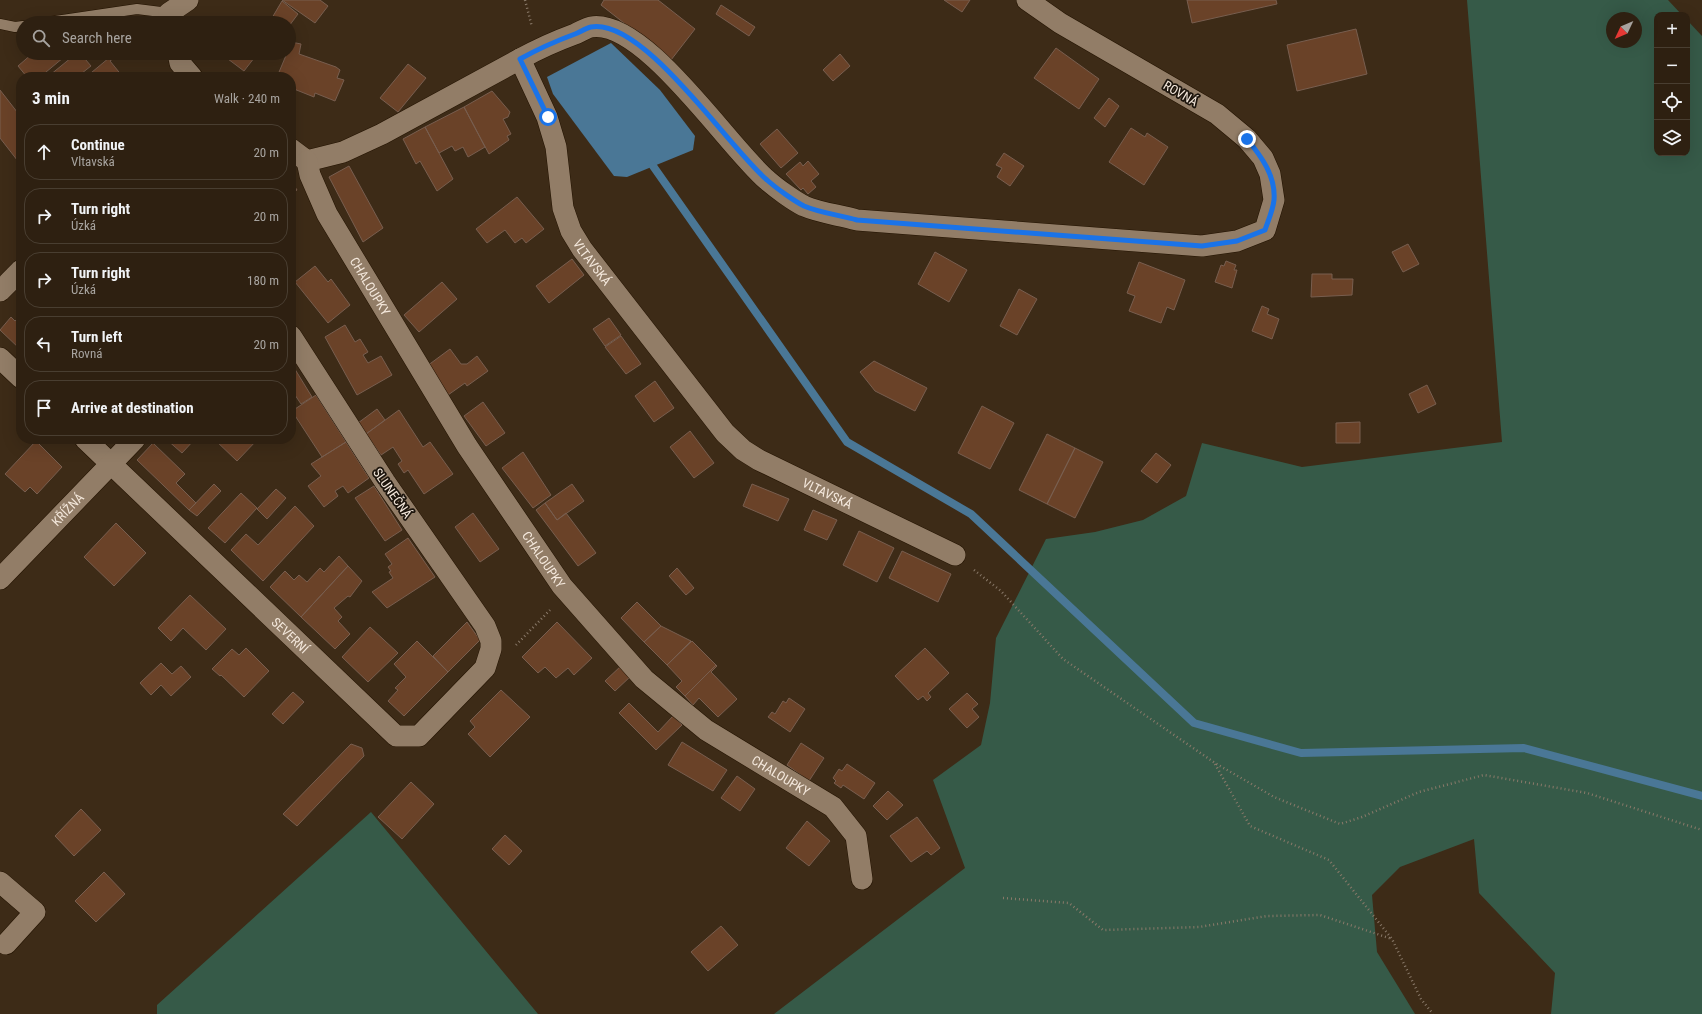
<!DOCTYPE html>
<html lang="en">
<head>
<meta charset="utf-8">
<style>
	body { margin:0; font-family:"Roboto Condensed",sans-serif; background:#3a2d1f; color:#f1f3f6 }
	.controls { position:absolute; right:12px; top:12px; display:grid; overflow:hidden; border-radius:8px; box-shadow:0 4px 16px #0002 }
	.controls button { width:36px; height:36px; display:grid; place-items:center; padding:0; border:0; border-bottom:1px solid #493e31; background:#2e2011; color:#f1f3f6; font:20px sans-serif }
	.compass { position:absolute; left:1606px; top:12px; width:36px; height:36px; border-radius:50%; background:#2e2011; box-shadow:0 4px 16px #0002; rotate:226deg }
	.stop { position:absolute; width:12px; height:12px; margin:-9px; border:3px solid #1a73e8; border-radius:50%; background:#fff }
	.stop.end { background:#1a73e8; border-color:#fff; box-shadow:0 1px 4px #0008 }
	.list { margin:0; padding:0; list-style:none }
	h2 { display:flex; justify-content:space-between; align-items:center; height:52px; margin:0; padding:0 16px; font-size:17px }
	h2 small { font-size:13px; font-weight:400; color:#a7a39f }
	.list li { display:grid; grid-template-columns:26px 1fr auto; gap:12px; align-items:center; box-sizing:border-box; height:56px; margin:0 8px 8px; padding:0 8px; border:1px solid #493e31; border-radius:16px }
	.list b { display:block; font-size:15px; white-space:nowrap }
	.list p { margin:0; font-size:13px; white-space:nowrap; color:#a7a39f }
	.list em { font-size:13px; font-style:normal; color:#a7a39f }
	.icon { flex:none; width:22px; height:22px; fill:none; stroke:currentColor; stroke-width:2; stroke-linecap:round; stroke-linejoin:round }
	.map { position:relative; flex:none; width:1702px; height:1014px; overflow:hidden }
	.search { position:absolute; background:#2e2011; box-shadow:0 4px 16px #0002; left:16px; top:16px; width:280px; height:44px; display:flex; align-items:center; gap:10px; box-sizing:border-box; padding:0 14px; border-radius:22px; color:#a7a39f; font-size:15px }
	.panel { position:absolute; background:#2e2011; box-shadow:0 4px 16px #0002; left:16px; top:72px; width:280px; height:372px; border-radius:16px }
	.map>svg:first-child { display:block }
	.green { fill:#365a48; fill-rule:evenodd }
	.water { fill:#4a7796 }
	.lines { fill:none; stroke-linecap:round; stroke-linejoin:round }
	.stream { stroke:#4a7796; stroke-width:8 }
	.building { fill:#6a4228; stroke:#785e4f }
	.lane-casing { stroke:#231301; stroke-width:11 }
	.street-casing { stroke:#231301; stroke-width:22 }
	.path { stroke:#8a7a6a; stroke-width:2.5; stroke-dasharray:1 3; stroke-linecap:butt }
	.lane { stroke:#927d67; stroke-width:10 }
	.street { stroke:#927d67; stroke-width:21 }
	.route { stroke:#1a73e8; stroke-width:5 }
	.labels { text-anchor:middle; stroke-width:3.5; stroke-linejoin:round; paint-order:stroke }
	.street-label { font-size:13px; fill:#f4e8dc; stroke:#1d150d }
</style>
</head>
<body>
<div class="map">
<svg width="1702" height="1014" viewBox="0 0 1702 1014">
	<rect width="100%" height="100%" fill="#3d2b17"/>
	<path class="green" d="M1467,0h201l14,15h-25v138h30v-133l15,16v978h-151l4,-41 -76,-80 -5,-54 -74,28 -28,28 5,57 38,62h-641l191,-146 -32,-88 48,-35 9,-42 6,-65 50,-99 49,-7 48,-12 43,-24 16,-53 100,24 200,-25zM1612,18h24v24h-24z
		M371,812l167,202h-381v-9z"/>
	<path class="water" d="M611,43l49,47 35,46 -2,14 -66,27 -13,-1 -61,-82 -6,-17z"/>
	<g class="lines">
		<path class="stream" d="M653,166l194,276 124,72 223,209 107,30 223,-5 178,48"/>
	</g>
	<path class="building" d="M282,0h38l8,6 -13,17z
		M604,0h54l37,29 -24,31 -70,-55z
		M944,0h26l-8,12z
		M1187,0h89l1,4 -85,19z
		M282,1l16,13 -9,12v-3h-20z
		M721,5l34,22 -6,9 -33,-22z
		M1356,29l11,45 -70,17 -10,-46z
		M291,42l10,2 -2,10 37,13 4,3 -3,8 7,2 -9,21 -20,-8 -1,4 -20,-8 1,-4 -4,-1v-7h-14l10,-24h2z
		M1056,48l43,31 -20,30 -45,-31z
		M33,53h36l-29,24h-13l-9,-11z
		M77,53h3l11,13 -14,11h-26l-1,-2z
		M115,53l4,1 -9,7 13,16h-37z
		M220,53h38l-14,18z
		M840,54l10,12 -17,15 -10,-11z
		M408,64l18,14 -28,34 -18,-14z
		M0,90l21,27v48l-21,-27z
		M492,91l18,21 -2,5 -5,2 8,15 -4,2 2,4 -20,14 -25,-47z
		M1109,98l10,8 -14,21 -11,-9z
		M464,107l21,40 -17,10 -5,-10 -8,4 -3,-5 -13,7 -14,-26z
		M425,127l28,52 -16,12 -17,-30 -4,3 -13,-25z
		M1131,128l14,9 2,-4 21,14 -24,38 -35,-23z
		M777,129l21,24 -17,15 -21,-24z
		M1004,153l20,13 -14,20 -13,-9 5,-9 -6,-3z
		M808,161l11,13 -8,7 5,6 -8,7 -5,-6 -2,2 -15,-16 14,-12 3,4z
		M349,166l34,62 -20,14 -34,-65z
		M291,181l6,9 -6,4z
		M517,197l27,32 -18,14 -4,-5 -7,5 -10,-13 -18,13 -11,-14z
		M1408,244l11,20 -16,8 -11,-20z
		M935,252l32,18 -18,32 -31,-18z
		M572,259l12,16 -35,28 -13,-17z
		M1226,261l10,4 -2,5h3l-5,18 -17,-6 6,-17 3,1z
		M1139,262l46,18 -11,30 -7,-3 -6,16 -32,-12 6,-15 -8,-3z
		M315,266l13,16 3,-3 19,26 -22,18 -33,-41z
		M1312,274h20v5h21l-1,16 -41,2z
		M442,282l15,17 -38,33 -15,-17z
		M1019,289l18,10 -20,36 -17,-9z
		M1262,306l7,3 -2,5 12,5 -7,20 -20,-8z
		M21,315v35l-21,-20 11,-13 4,4z
		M609,318l12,17 -16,11 -12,-17z
		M345,325l10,17 5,-3 8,13 -5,3 5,8 13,-7 11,19 -35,20 -32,-58z
		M621,336l20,28 -15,10 -21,-27z
		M450,349l11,15h6l10,-8 11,15 -21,15 -2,-3 -17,12 -21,-29z
		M874,361l53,27 -12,23 -40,-20 -15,-19z
		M293,366l19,31 -11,7 -10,-15v-22z
		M655,381l19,27 -20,14 -19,-26z
		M1427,385l9,19 -18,9 -9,-19z
		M316,395l30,47 -24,15 -30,-46z
		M483,402l22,31 -19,13 -22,-30z
		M982,406l32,17 -24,46 -32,-16z
		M377,409l8,11 -19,14 -8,-11z
		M399,410l24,37 7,-5 23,32 -29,20 -16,-24 -4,3 -6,-9 4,-3 -9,-14 -12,8 -15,-21z
		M1360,422v21h-24v-20z
		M690,431l24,32 -20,15 -24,-31z
		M1047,434l28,14 -28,56 -28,-14z
		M166,439h29l-13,14z
		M214,439h44l-21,22z
		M36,441l26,26 -25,27 -7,-7 -5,5 -20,-18z
		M346,442l23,36 -21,15 -5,-7 -8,5 3,5 -14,11 -16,-21 13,-10 -10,-12z
		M153,443l32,31 -9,9 20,20 -7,7 -52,-50z
		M1075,448l28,14 -28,56 -28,-14z
		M523,452l28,43 -18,13 -31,-40z
		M1156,453l15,12 -14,18 -16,-12z
		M214,484l7,7 -24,25 -8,-6z
		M572,484l12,17 -27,19 -12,-17z
		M752,484l37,15 -11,22 -35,-15z
		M374,486l28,44 -17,11 -30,-43z
		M276,489l10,9 -19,21 -10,-10z
		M241,493l16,15 -32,35 -17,-15z
		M545,503l12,17 9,-7 30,40 -18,13 -42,-56z
		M295,506l19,20 -51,55 -32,-31 15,-16 12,11z
		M813,510l24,10 -10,20 -23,-10z
		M473,513l26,36 -19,13 -25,-35z
		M116,523l30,30 -32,33 -30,-29z
		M859,531l35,17 -17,34 -34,-17z
		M408,538l27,39 -48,31 -15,-16 21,-14 -4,-6 2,-1 -3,-4 4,-3 -7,-10z
		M902,551l49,23 -13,28 -49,-24z
		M339,556l9,10 -47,51 -31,-30 15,-16 9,9 5,-5 8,7 13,-14 4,4z
		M348,566l14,15 -12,16 -2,-1 -14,12 8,9 -4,4 12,13 -15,15 -34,-32z
		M677,568l17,20 -8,7 -17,-19z
		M190,595l36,34 -20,21 -23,-22 -12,13 -13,-13z
		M637,602l24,24 -17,16 -23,-24z
		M467,622l13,18 -32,32 -15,-16z
		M557,622l35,36 -18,17 -6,-7 -12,10 -11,-11 -7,6 -16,-16z
		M661,626l30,15 -24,24 -23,-23z
		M370,627l28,26 -30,29 -26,-25z
		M417,641l31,31 -44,44 -16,-15 10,-11 -3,-2 11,-11 -12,-13z
		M692,641l24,24 -31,31 -9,-9 6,-6 -15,-16z
		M246,648l23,23 -25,26 -23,-22 -1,1 -8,-7 20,-20 7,6z
		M925,648l24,25 -21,20 3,4 -4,4 -4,-5 -5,4 -23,-24z
		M161,663l11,11 9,-8 10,11 -20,19 -10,-11 -10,10 -11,-12z
		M622,665l10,10 -17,16 -10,-10z
		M716,665l1,1 -6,6 26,27 -19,18 -19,-19 -6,7 -8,-9z
		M501,690l29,27 -40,40 -22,-23 7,-7 -5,-6z
		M293,692l11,10 -21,22 -11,-10z
		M967,693l11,11 -6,5 7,8 -12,11 -18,-19z
		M789,698l16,11 -15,23 -22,-15 4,-5 3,2 8,-13 3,2z
		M629,703l29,29 15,-16 9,9 -26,25 -37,-37z
		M682,742l45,28 -14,21 -45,-26z
		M801,743l23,15 -15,23 -22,-16z
		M351,744l11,4 2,8 -67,70 -14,-12z
		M847,764l28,19 -11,16 -21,-14 -2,3 -7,-5 2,-2 -3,-3 6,-9 3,2z
		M737,776l18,13 -15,22 -19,-13z
		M411,782l23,22 -32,35 -24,-22z
		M888,791l15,14 -16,15 -14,-14z
		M81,809l20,21 -27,26 -19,-20z
		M917,817l23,31 -9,7 -4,-4 -16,11 -21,-26z
		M807,821l23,20 -21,25 -23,-18z
		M505,835l17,16 -13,14 -17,-16z
		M104,872l21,22 -29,28 -21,-21z
		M721,926l17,19 -30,26 -17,-19z"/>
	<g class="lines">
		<defs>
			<path id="lane" d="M42,23l95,-14 32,4
				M0,24l15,3 8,-1"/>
			<g id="street">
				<path d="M171,23l-2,-10 19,-13"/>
				<path d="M178,53l2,10 12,14"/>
				<path d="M520,59c18,-10 36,-18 55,-25 5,-2 11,-6 16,-7 53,-9 137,120 176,153 9,8 27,21 37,26 16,7 36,9 53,14l345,26 35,-5 28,-11 9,-30 -4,-26 -7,-16 -16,-19 -30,-25 -157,-91 -33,-23"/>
				<path id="s1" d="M291,149l16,12 36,-9 39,-18 138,-75 27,58 9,30 7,61 8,23 11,18 143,184 18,17 16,10 196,95"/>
				<path id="s2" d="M307,161l3,14 17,39 140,232 95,140 82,93 62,51 127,77 23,29 6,43"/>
				<path d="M0,291l21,-21"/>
				<path d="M0,358l21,20"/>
				<path id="s3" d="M85,439l311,297h23l66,-68 6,-19v-8l-6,-15 -100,-144 -94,-146"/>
				<path id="s4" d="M0,579l135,-140"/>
				<path d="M0,882l35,30 -29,32"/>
			</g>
		</defs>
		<use href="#lane" class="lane-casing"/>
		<use href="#street" class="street-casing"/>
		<path class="path" d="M525,0l7,27
			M974,570l27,21 62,68 152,104 59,34 66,27 22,-7 57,-25 65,-17 103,18 115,37
			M516,645l34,-35
			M1215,764l35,62 79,34 63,79 29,60 12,15
			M1003,898l66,5 34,27 96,-3 68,-11 53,-1 72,24"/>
		<use href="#lane" class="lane"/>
		<use href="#street" class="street"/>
	</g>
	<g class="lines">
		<path class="route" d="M548,117l-28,-58c18,-10 36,-18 55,-25 5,-2 11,-6 16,-7 53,-9 137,120 176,153 9,8 27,21 37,26 16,7 36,9 53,14l345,26 35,-5 28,-11c3,-9 8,-20 9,-30 2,-24 -13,-44 -27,-61"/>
	</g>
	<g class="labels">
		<g class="street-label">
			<text transform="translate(1181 93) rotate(30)" y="5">ROVNÁ</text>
			<text dy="5" stroke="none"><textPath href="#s1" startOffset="476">VLTAVSKÁ</textPath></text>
			<text dy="5" stroke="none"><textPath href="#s2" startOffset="141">CHALOUPKY</textPath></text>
			<text transform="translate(393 493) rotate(55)" y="5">SLUNEČNÁ</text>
			<text dy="5" stroke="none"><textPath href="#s1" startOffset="812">VLTAVSKÁ</textPath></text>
			<text dy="5" stroke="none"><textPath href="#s4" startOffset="97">KŘÍŽNÁ</textPath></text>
			<text dy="5" stroke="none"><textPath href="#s2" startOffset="465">CHALOUPKY</textPath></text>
			<text dy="5" stroke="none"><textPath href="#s3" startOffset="284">SEVERNÍ</textPath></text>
			<text dy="5" stroke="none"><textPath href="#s2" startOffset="789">CHALOUPKY</textPath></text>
		</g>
	</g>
</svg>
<div class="controls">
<button>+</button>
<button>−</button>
<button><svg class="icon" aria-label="locate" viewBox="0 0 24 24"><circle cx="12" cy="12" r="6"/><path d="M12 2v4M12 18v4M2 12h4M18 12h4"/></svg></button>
<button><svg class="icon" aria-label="layers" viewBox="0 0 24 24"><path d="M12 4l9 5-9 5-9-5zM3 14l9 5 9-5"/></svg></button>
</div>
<svg class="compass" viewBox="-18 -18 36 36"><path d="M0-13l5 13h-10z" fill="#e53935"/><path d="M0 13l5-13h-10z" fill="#a7a39f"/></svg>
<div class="stop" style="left:548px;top:117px"></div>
<div class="stop end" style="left:1247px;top:139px"></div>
<div class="search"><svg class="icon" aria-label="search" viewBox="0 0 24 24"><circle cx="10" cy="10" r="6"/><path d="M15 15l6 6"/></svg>Search here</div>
<section class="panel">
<h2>3 min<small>Walk · 240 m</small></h2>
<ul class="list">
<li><svg class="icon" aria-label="ahead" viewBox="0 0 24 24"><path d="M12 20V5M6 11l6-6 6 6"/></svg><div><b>Continue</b><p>Vltavská</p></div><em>20 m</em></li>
<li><svg class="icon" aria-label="right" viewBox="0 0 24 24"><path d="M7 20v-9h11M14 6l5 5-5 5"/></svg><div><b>Turn right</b><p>Úzká</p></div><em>20 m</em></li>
<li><svg class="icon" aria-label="right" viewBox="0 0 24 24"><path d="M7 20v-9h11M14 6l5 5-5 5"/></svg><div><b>Turn right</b><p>Úzká</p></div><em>180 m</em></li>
<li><svg class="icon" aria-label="left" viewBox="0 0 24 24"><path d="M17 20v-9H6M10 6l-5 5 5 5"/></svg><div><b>Turn left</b><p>Rovná</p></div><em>20 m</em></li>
<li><svg class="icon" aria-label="arrive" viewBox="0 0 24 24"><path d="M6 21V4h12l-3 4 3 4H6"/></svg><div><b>Arrive at destination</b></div></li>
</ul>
</section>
</div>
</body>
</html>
